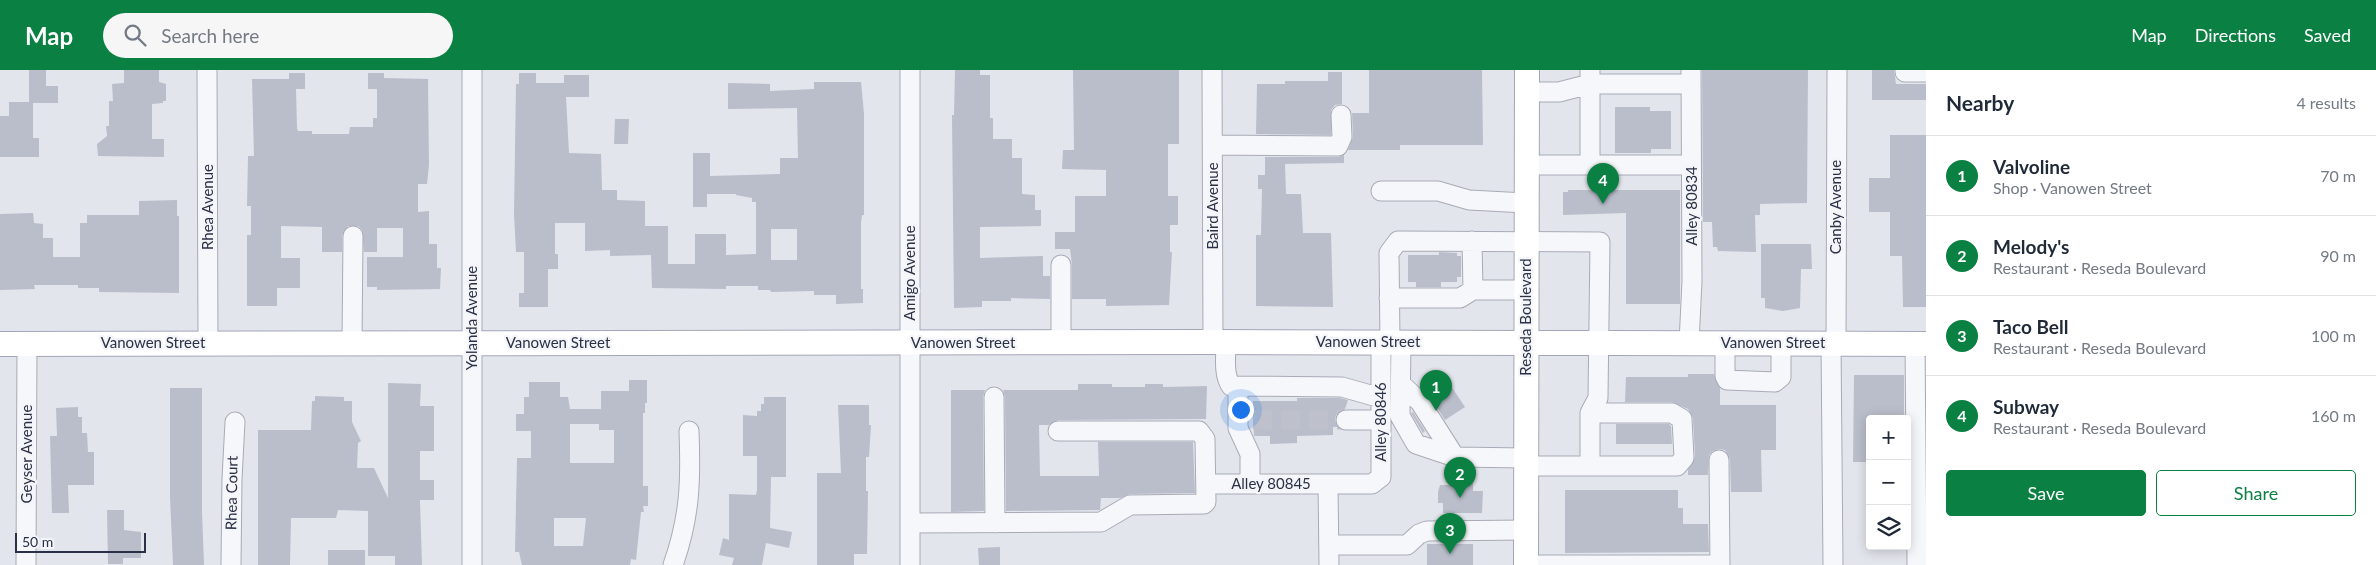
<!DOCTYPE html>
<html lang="en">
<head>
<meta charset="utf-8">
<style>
	body { margin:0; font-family:Lato,sans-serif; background:#f6f6f7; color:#1f2937 }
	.controls { position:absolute; right:15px; bottom:15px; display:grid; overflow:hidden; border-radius:5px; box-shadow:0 2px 12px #0003 }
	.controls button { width:45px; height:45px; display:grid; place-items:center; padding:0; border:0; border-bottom:1px solid #e0e1e3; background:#fff; color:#1f2937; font:25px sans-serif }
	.scale { position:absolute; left:15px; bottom:12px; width:131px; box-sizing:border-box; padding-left:5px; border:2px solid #2a3045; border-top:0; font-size:14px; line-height:18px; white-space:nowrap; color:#2a3045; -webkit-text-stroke:4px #f3f5f9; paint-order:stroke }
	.you { position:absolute; left:1240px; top:339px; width:18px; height:18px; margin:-12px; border:4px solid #fff; border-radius:50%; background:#1a73e8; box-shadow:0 0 0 8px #1a73e833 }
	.badge { display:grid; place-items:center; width:32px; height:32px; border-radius:50%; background:#0b8043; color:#fff; font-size:16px; font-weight:700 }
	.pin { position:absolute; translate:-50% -41px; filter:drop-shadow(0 1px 2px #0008) }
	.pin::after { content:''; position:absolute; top:26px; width:18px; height:15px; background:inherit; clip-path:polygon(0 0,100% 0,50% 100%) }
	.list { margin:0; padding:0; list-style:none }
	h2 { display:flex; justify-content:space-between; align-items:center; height:65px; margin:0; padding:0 20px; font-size:21px }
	h2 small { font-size:16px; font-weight:400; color:#747a83 }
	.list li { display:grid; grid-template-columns:32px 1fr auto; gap:15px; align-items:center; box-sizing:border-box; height:80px; padding:0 20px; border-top:1px solid #e0e1e3 }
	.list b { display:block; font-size:19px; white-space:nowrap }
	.list p { margin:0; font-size:16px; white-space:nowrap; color:#747a83 }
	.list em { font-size:16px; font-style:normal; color:#747a83 }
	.actions { display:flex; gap:10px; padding:15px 20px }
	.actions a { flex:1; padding:11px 0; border:1px solid #0b8043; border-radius:5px; text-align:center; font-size:18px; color:#0b8043 }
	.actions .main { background:#0b8043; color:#fff }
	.icon { flex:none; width:28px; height:28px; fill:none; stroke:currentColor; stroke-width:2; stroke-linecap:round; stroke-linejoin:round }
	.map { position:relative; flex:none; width:1926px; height:495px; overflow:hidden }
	header { display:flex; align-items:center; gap:30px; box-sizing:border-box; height:70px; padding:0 25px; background:#0b8043; color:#fff }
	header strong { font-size:24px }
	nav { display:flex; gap:28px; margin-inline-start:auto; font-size:18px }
	.search { width:350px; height:45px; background:#f6f6f7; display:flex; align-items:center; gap:12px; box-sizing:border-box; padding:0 18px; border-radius:28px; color:#747a83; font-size:19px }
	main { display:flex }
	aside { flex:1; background:#fff }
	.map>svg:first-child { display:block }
	.building { fill:#babeca; fill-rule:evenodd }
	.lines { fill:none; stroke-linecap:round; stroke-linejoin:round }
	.minor-tunnel { stroke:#bec1cb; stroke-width:19; stroke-dasharray:19 9; stroke-linecap:butt }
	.minor-casing { stroke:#a8abb7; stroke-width:21 }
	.major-casing { stroke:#a2a7b8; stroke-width:26 }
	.minor { stroke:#f6f7fa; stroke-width:19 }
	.major { stroke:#fff; stroke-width:24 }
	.labels { text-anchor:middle; stroke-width:4.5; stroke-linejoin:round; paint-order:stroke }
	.street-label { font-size:15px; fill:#2a3045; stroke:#f3f5f9 }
</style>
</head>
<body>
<header>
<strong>Map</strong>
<div class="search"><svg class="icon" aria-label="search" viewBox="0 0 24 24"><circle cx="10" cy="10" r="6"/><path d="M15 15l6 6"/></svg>Search here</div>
<nav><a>Map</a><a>Directions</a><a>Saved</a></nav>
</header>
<main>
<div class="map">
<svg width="1926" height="495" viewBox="0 0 1926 495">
	<rect width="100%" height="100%" fill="#e3e5ec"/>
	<path class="building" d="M29,0h17v16h12v17h-25v35h6v19h-39v-41h9v-14h20z
		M124,0h35v12l7,2v17h-3v2l-11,1v35h12v18l-66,-1 -1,-12 10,-8 -1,-10h3v-25h4l-1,-17 12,-1z
		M955,0h25v5h10v43h3v21h19v19h10v36l13,1v15h6v16l-61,1v31l63,-2v20h7v23l-39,-1v3h-29v6l-28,1 -2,-193h2z
		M1073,0h106v74h-11v52h10v29h-8v27h2l-3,53 -63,1v-7h-34v-34l-2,-16h-15v-17h20v-36h31v-26l-44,-1 1,-19h11z
		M1369,0h113l1,75h-83v5h-52l5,-13 -1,-24h17z
		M1702,0h106l-1,133 -47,1v11h-5l1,37 -38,-1 -1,-4h-4l-1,-25h-9z
		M1872,0h22l2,14h30v16h-54z
		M1328,2h14v32l-7,1 -4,5v25l-75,-1 1,-50h28v-3h43z
		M289,3h16v16h-9l1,39 1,3h14v3h37l1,-7h23v-9h4v-29h-9v-16h16v5l44,1 1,86 -2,19h-9v28l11,-1v33h8v24h4l-1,21 -63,1v-3h-10v-30h36v-29h-26v24h-13l-2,-22 -4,-4h-10l-6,9v17h-20v-25l-41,-1v32h19v30h-23v18h-30v-71h4v-29h-4l1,-50h6l-2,-77h37z
		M519,3h17v10h28v-8h25v22h-23l3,56 32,1 1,36h15v10l28,1v25h23v38h27v-30h31v21l30,-1v-52h-4v-4l-16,-3v-1h-29v13h-14v-54h17v23l70,-2v-16h18l-1,-50 -69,1v-26l42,1v7l44,-2v-7h47l3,32v101h-2l-1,8v66h2v14l-27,1v-9h-22v-4l-43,1 -1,-2h-12v-4h-32v3l-74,-1 -1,-33 -41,1v-6l-25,1v-28h-30v31h3v15h-10v38h-29v-14h5v-41h-8l-2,-38 2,-130h3zM771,159h26v31h-26z
		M1615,37h35v4h21v38h-20v4h-36z
		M615,49h14l-1,25h-14z
		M1890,65h36v172h-23l-1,-51h-12v-44h-21v-34h21z
		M1344,85v8l-59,1 1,30h15l2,39h28l2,74 -77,-1v-71h5l1,-46h-4v-14h7v-18h73z
		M1568,120h112v114h-54v-91l-63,2v-23h5z
		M177,130v16h2v77l-80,-1v-4h-21v-3h-44l1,4 -35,1v-76l33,-1 1,10 9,1v14h10v19h27v-34h7v-8h52v-14z
		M1761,174h50l1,25h-11l-1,39 -17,3 -18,-3v-10h-4z
		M1439,182l18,1v3h4v21h-4v5h-16v5h-25v-5h-8v-27h31z
		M1688,304h26l6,14v17h56v45h-15l1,42h-31l-1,-33 -5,-9 -6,-1 -6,2 -4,4 -1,20h-20v-5l7,-13 -2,-39 -5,-9 -16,-7h-47l1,-25h62z
		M1854,305h50v44h-34v43h-17z
		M629,310h18v23h-2v10h-2v73h5v20h-5l1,6h-3l-5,48 -5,-1 -1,6h-108l-3,-13h-4l2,-94h14v-27h-15v-17h8v-17h5v-15h31v15h8l2,12h31v-18h28zM570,354h29v6h15v33h-44zM554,448h32l-3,28h-29z
		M388,313l33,1 -1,22h14v45h-14v29h14v20h-14l2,65h-27v-9h-27v-45l-30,-1 -2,8h-45l-1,47h-32v-135h53l1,-29h3v-5l29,1v4h8v21l9,19 -3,2 -1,25h17l14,30z
		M1078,314h34v3h33v-3h18v3l44,-1 -1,33 -148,1 -9,5h-10l1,51h59l-1,-34h95l2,51 -65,1 -10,4h-19l-1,12 -94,1 -1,-114 -2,-7h75z
		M1451,316l14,21 -20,13 -13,-20 4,-2 -1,-2z
		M170,318h32v123l2,54h-31l-3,-68z
		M951,320h34l-2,7 1,114 -33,1z
		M764,327h22v80h-15l-1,51 22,4 -3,16 -23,-5 -4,22h-30l2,-7 -15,-3 4,-17 6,2v-46l27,1 1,-5v-34h-14v-41l14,1v-5h4v-7h3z
		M1297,328h43l8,2 -3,9 -9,6 -1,5 3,7h-5v8l-36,1v7l-27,1v-8h-16l-1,-35h44z
		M838,335h31v20h2l-2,32h-3v34h2l-1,63h-13v11h-37v-92h24z
		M78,337v10h4v16h5l1,19h6v33h-26l1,28h-17l-2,-77h7l-1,-28z
		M1413,342l12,19 -2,2 -12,-20z
		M1616,354h53l2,2 1,18h-56z
		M1453,409h20v12h10l-1,22h-39v-10h-5v-11l2,-7h13z
		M1565,420h113v18h5v16h25l1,28 -144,1z
		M107,440h17v20l17,2v26h-18v6h-15z
		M1427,474h46v21h-46z
		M1000,477v18h-21l-1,-17z
		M328,480h37v15h-37z"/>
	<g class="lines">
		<path class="minor-tunnel" d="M1253,350h93"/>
		<defs>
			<path id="minor" d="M207,0l1,273
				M910,0v495
				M1212,0l1,272
				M1590,0v95h101
				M1905,0v2h21
				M1527,22h32l31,-8h101
				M1213,75l125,1 4,-9 -1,-22
				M1526,95h64
				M1381,121h57l31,9 57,3
				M1472,171l1,49
				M1061,195v77
				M1389,228h71l13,-8h53
				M1226,272c0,14 -3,32 5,44l111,1 39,11
				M1390,272l-1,-89 9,-12 202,1 -2,156 -8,15v53h-64
				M1401,272l-1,74 16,28 39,13 71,1
				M352,273l1,-107
				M1689,273l3,-62 -1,-211
				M1725,273v33l2,4 48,2 6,-5v-34
				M1831,273l2,222
				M1836,274l1,-274
				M1915,274l2,221
				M1401,314l19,18 35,55
				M1238,317v41l12,26v30
				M994,327l1,126
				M1590,343h82l10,6 2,39 -7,8h-87
				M1346,350h35
				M1719,390l1,105
				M1206,414h166l9,-7v-135
				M1328,414l1,81
				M910,453l191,-1 29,-17 74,-1 2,-2 -1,-63 -6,-8h-141
				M1329,475h78l12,-11 8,-3 99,-1
				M26,495l1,-221
				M231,495l1,-86 3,-57
				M472,495v-495
				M673,495c17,-48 18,-84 16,-134
				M1526,495h194"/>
			<path id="major" d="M0,274l1213,-2 713,2
				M1526,495l1,-495"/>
		</defs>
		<use href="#minor" class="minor-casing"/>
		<use href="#major" class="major-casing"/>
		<use href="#minor" class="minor"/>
		<use href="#major" class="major"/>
	</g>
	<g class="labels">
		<g class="street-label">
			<text transform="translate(1213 136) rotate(-90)" y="5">Baird Avenue</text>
			<text transform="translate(1692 136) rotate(-90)" y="5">Alley 80834</text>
			<text transform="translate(208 137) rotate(-90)" y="5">Rhea Avenue</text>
			<text transform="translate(1836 137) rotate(-90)" y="5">Canby Avenue</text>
			<text transform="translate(910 203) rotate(-90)" y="5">Amigo Avenue</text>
			<text transform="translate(1526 247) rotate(-90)" y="5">Reseda Boulevard</text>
			<text transform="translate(472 248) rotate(-90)" y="5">Yolanda Avenue</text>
			<text x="1368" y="277">Vanowen Street</text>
			<text x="153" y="278">Vanowen Street</text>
			<text x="558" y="278">Vanowen Street</text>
			<text x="963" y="278">Vanowen Street</text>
			<text x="1773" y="278">Vanowen Street</text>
			<text transform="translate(1381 352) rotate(-90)" y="5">Alley 80846</text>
			<text transform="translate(27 384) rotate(-90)" y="5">Geyser Avenue</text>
			<text x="1271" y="419">Alley 80845</text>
			<text transform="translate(232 423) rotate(-89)" y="5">Rhea Court</text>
		</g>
	</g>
</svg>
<div class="controls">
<button>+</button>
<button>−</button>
<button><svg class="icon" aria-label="layers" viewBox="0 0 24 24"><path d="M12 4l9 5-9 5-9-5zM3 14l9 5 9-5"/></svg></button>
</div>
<div class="scale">50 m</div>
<div class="you"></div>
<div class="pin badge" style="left:1436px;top:341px">1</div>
<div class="pin badge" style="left:1460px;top:428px">2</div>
<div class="pin badge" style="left:1450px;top:484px">3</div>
<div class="pin badge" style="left:1603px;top:134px">4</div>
</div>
<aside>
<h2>Nearby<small>4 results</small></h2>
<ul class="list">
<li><span class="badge">1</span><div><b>Valvoline</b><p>Shop · Vanowen Street</p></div><em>70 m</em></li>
<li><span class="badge">2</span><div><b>Melody's</b><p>Restaurant · Reseda Boulevard</p></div><em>90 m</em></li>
<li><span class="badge">3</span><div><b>Taco Bell</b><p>Restaurant · Reseda Boulevard</p></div><em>100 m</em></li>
<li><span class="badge">4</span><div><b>Subway</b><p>Restaurant · Reseda Boulevard</p></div><em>160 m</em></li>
</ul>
<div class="actions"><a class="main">Save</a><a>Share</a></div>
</aside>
</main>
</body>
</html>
